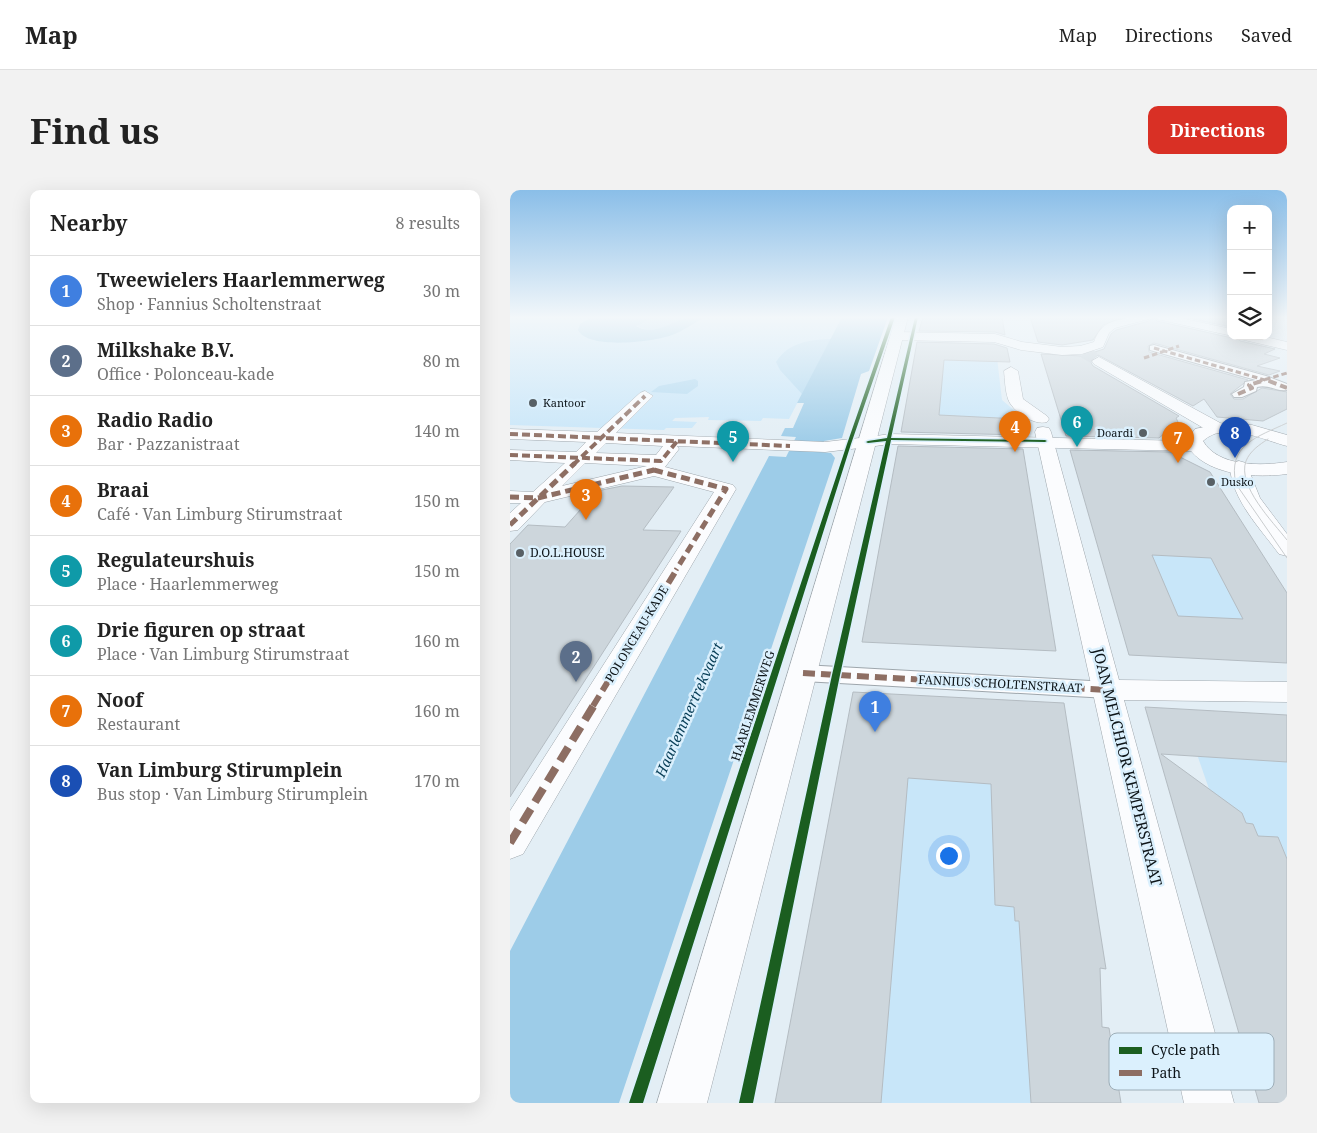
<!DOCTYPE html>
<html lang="en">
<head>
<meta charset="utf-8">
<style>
	body { margin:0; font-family:"Noto Serif",serif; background:#f2f2f2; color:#222 }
	.controls { position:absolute; right:15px; top:15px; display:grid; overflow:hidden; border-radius:10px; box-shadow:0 5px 20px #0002 }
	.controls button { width:45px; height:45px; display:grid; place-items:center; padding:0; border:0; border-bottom:1px solid #e0e0e0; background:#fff; color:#222; font:25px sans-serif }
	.you { position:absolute; left:438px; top:665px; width:18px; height:18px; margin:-12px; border:4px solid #fff; border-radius:50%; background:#1a73e8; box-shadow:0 0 0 8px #1a73e833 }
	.badge { display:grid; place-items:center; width:32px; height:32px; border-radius:50%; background:#d93025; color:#fff; font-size:16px; font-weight:700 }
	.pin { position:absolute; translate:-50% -41px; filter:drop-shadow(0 1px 2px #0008) }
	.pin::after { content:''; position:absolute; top:26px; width:18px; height:15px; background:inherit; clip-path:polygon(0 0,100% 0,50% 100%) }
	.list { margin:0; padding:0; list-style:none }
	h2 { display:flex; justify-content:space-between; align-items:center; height:65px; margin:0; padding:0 20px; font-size:21px }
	h2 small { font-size:16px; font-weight:400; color:#767676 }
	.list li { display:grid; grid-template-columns:32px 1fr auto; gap:15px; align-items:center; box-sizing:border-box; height:70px; padding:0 20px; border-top:1px solid #e0e0e0 }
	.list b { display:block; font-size:19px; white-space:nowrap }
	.list p { margin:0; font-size:16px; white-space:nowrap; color:#767676 }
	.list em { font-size:16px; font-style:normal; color:#767676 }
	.icon { flex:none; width:28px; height:28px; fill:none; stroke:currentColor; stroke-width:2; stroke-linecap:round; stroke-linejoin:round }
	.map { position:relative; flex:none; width:777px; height:913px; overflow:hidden; border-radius:10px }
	header { display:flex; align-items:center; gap:30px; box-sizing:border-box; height:70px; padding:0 25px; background:#fff; border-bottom:1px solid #e0e0e0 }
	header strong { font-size:24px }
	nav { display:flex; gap:28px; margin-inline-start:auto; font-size:18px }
	.intro { display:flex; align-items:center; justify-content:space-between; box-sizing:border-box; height:120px; padding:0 30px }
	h1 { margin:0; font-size:35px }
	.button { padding:12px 22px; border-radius:10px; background:#d93025; color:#fff; font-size:18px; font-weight:700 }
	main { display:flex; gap:30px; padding:0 30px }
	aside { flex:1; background:#fff; border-radius:10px; box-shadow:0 5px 20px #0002 }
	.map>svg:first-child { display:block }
	.green { fill:#c8e6f9 }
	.forest { fill:#b1d9f1 }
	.water { fill:#9dcce8 }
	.building { fill:#cdd6dc; stroke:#b4bcc2; fill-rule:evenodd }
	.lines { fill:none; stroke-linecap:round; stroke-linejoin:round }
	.minor-tunnel { stroke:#c3cdd4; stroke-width:12; stroke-dasharray:12 6; stroke-linecap:butt }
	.pedestrian-casing { stroke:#9ea6ac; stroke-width:2 }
	.minor-casing { stroke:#9ea6ac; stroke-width:1 }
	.tertiary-casing { stroke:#9ea6ac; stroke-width:1 }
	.secondary-casing { stroke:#9ea6ac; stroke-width:1 }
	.pedestrian { fill:#fbfcfe; fill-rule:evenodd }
	.minor { fill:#fbfcfe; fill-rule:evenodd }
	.tertiary { fill:#fbfcfe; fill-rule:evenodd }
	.secondary { fill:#fbfcfe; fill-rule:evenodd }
	.tram { stroke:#cacdcf; stroke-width:1 }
	.quiet-far4 { stroke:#8d6e63; stroke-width:3; stroke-dasharray:5.5 3; stroke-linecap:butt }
	.quiet-far3 { stroke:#8d6e63; stroke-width:4; stroke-dasharray:8 4; stroke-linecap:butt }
	.quiet-far2 { stroke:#8d6e63; stroke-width:5; stroke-dasharray:9 5; stroke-linecap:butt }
	.quiet-far1 { stroke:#8d6e63; stroke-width:6; stroke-dasharray:12 6; stroke-linecap:butt }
	.quiet { stroke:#8d6e63; stroke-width:8; stroke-dasharray:16 8; stroke-linecap:butt }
	.cycleway-casing { stroke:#dbf0fd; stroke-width:3 }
	.cycleway { fill:#1b5e20; fill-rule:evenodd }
	.poi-dot { fill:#586065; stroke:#dbf0fd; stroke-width:2 }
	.labels { text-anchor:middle; stroke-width:5; stroke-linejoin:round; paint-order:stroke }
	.far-poi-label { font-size:11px; fill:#0d1418; stroke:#dbf0fd; text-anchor:start }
	.poi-label { font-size:12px; fill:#0d1418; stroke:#dbf0fd; text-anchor:start }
	.street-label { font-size:12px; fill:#0d1418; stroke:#dbf0fd }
	.water-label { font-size:14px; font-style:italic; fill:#073d56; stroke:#dbf0fd }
	.near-street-label { font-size:15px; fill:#0d1418; stroke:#dbf0fd }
	.key { fill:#dbf0fd; stroke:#9daeb8; stroke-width:1 }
	.key-label { font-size:14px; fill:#0d1418 }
</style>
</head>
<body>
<header>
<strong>Map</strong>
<nav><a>Map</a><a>Directions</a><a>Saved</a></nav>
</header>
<div class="intro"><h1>Find us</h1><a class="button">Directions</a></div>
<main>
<aside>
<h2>Nearby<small>8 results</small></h2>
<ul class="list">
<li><span class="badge" style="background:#3f7fe0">1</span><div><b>Tweewielers Haarlemmerweg</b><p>Shop · Fannius Scholtenstraat</p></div><em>30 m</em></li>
<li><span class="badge" style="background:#5c6f8a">2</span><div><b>Milkshake B.V.</b><p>Office · Polonceau-kade</p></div><em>80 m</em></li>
<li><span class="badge" style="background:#e8710a">3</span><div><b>Radio Radio</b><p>Bar · Pazzanistraat</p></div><em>140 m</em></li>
<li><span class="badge" style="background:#e8710a">4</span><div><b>Braai</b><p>Café · Van Limburg Stirumstraat</p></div><em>150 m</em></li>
<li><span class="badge" style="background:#0f9aa8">5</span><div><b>Regulateurshuis</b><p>Place · Haarlemmerweg</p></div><em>150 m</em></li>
<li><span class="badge" style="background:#0f9aa8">6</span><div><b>Drie figuren op straat</b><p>Place · Van Limburg Stirumstraat</p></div><em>160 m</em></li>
<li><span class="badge" style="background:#e8710a">7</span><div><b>Noof</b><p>Restaurant</p></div><em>160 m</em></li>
<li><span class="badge" style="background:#1a4fb4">8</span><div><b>Van Limburg Stirumplein</b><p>Bus stop · Van Limburg Stirumplein</p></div><em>170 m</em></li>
</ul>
</aside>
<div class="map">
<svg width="777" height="913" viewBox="0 0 777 913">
	<rect width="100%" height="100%" fill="#e3eef5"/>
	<path class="green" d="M0,127h332l-53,102 -26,-1 -2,3 -53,-1 1,-3 -34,1 -3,3 25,1 -5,6h-26l-2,2 -154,-5z
		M426,155l61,13 5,42 25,21 -99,-4z
		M594,269l71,3 112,170h-124z
		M378,526l146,8 44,379h-234z
		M680,544l97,11v270z"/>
	<path class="forest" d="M144,127h37c-16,7 -39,19 -55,8z
		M321,149l-29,55 -22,-24 -4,-8c13,-20 33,-22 55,-23z
		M185,189l3,2v5l-11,8 -36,-2 8,-6z"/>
	<path class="water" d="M82,127h62l-18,9c19,11 36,-5 54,-9 5,-1 12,0 17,0 -13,5 -23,14 -35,18 -19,7 -84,15 -94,-5l2,-6z
		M332,127h46l-19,54 -8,3 -19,64 -18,3 -4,11 11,1 4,5 -216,645h-109v-152l259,-495 17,1 10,-20 -15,-1 4,-8h8l11,-25h-7z"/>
	<path class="building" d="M413,127h79l3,18 -10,-3 -76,-1z
		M520,127h94l-21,8 -10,15 -31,5 -24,-3z
		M643,127l4,4 75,17 4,-2 4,5 35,8 -11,5 16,4 -23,8 23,5 -11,4 -115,-32 -6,3 1,6 99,28 -18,14 4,5h9l19,-11 25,4v17l-24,12 -46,-4 -13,-18 -11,7 -95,-51 -8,6 3,5 86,50 -3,2 2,4 -19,16 -93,-2 -25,-82 41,2 22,-7 7,-15 5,-4 33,-9z
		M674,127l47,1v9z
		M407,152l77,2 13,4 3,14 -66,-2 -5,55 80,4 2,16 -120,-3z
		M388,256l125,3 33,202 -194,-9z
		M560,260l100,2 40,20 77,121v70l-158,-8zM642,365l59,3 32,61 -65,-3z
		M112,296l52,1 -31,43 38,1 -171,266v-253l18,-19 37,2 32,-36z
		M343,502l211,11 42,266 -6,-1 2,59 7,1 12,75h-90l-12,-182h-4l-1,-14 -19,-2 -4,-121 -83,-6 -27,325h-106z
		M635,517l142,8v47l-126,-8 81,59 4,10 7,1 5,12 20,1 9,22v244h-28z"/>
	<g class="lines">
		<path class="minor-tunnel" d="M574,162l15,9"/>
		<defs>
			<path id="pedestrian" d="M644,155l112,31 21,8v6c-11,2 -17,-6 -30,-3l-1,4 -14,6h-8l-2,-3 12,-7 1,-5 11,-2 -106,-30v-4z
				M293,475l305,17 9,2 3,6 -3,6 -9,2 -305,-17 -8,-2 -4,-6 4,-6z"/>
			<path id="minor" d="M622,127h19l-2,2 -34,9 -6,5 -6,14 -21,7 -20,1 -41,-5 -27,-8 -97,-2 -6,-4 6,-4 98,2 27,8 40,5 18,-1 14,-4c8,-21 18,-20 38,-25z
				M645,127h21l55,12 1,7 -75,-17z
				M728,146h23l26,6v8l-47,-11z
				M589,167l125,68 2,4 -2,4h-12l-118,-69 -2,-3z
				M501,177l7,4 5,28 24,17 2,3 -2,3c-13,4 -35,-11 -39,-23 -3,-9 -3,-19 -4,-28z
				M135,201l8,5 -37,37 209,9 43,-5 6,1 3,4 -3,4 -6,1 -43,5 -148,-6 2,3 -14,18 68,18 3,4 -213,365 -13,5v-48l204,-319 -60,-16 -109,26 -27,28 -8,1v-18l11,-10h-11v-12l23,1 32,-29 -55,-3v-10l66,2 10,-10 -76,-3v-10l87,3 43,-39zM96,253l57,3 -7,9 -60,-2zM75,273l62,3 -85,20z
				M533,237l6,1 2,4 68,248 168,2v20l-163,-2 110,403h-50l-149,-671 2,-4z
				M729,271l7,2 14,35 27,36v22l-8,-2c-19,-26 -47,-54 -49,-87l2,-4z"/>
			<path id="tertiary" d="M714,233l28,2 35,10v11c-24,-6 -62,-26 -84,-5 15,26 58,25 84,21v12c-30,4 -75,2 -96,-23l-301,-7 -22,3 -6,-1 -3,-4 3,-4 28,-4 296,7 9,-12z"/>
			<path id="secondary" d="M386,127h12l-201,786h-50z"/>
		</defs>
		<use href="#pedestrian" class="pedestrian-casing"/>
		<use href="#minor" class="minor-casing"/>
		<use href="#tertiary" class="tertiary-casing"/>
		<use href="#secondary" class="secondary-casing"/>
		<use href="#pedestrian" class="pedestrian"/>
		<use href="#minor" class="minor"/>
		<use href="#tertiary" class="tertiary"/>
		<use href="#secondary" class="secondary"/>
		<path class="tram" d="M777,233c-30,14 -60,22 -51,61l51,74
			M758,249c-9,6 -18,12 -22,22 -9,25 27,61 41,79"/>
		<path class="quiet-far4" d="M644,158l118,34
			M634,168l35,-12
			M747,192l30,-9"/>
		<path class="quiet-far3" d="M759,191l18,7
			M728,204l14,-6 -3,-3 13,-4
			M0,244l280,12
			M0,265l151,6 17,-21
			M63,275l72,-69"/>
		<path class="quiet-far2" d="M144,280l72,19 -50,81
			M0,307l28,1 116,-28 3,-4
			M0,335l65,-62"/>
		<path class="quiet-far1" d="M293,483l305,17
			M83,516l84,-137"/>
		<path class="quiet" d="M0,653l84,-138"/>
		<defs>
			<path id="cycleway" d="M381,127h4l-44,127 -208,659h-14l218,-659z
				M405,127h3l-27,121 154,2 2,1 -2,1 -154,-2 -51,235 -87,428h-14l93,-428 54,-234 -18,2 -2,-1 2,-1 19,-3z"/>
		</defs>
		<use href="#cycleway" class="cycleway-casing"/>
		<use href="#cycleway" class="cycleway"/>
	</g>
	<linearGradient id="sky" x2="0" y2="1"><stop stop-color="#8abee8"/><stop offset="0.5" stop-color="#f2f7fa"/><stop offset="1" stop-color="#f2f7fa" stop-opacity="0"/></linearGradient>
	<rect width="777" height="255" fill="url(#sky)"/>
	<g class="poi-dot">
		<circle cx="23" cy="213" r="5"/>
		<circle cx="633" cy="243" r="5"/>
		<circle cx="701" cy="292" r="5"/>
		<circle cx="10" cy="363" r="5"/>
	</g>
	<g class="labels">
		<g class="far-poi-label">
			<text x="33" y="217">Kantoor</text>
			<text x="623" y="247" text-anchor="end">Doardi</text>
			<text x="711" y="296">Dusko</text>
		</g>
		<g class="poi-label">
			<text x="20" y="367">D.O.L.HOUSE</text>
		</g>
		<g class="street-label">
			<text transform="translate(127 444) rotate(-59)" y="4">POLONCEAU-KADE</text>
			<text transform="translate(490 494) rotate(3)" y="4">FANNIUS SCHOLTENSTRAAT</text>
			<text transform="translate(243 516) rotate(-72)" y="4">HAARLEMMERWEG</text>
		</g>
		<g class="water-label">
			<text transform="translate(179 520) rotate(-66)" y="5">Haarlemmertrekvaart</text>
		</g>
		<g class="near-street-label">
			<text transform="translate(617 577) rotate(76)" y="5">JOAN MELCHIOR KEMPERSTRAAT</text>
		</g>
	</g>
	<rect x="599" y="843" width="165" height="57" rx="8" class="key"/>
	<rect x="609" y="857" width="23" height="7" fill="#1b5e20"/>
	<rect x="609" y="880" width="23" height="6" fill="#8d6e63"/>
	<g class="key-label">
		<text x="641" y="865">Cycle path</text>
		<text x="641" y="888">Path</text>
	</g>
</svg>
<div class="controls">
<button>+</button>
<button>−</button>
<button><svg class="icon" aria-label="layers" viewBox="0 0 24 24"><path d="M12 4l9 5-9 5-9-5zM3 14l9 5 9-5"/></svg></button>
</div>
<div class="you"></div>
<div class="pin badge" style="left:365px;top:542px;background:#3f7fe0">1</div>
<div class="pin badge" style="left:66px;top:492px;background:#5c6f8a">2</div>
<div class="pin badge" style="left:76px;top:330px;background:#e8710a">3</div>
<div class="pin badge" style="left:505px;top:262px;background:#e8710a">4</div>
<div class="pin badge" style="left:223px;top:272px;background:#0f9aa8">5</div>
<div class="pin badge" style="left:567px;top:257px;background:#0f9aa8">6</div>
<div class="pin badge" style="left:668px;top:273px;background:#e8710a">7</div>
<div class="pin badge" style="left:725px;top:268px;background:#1a4fb4">8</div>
</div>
</main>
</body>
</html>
